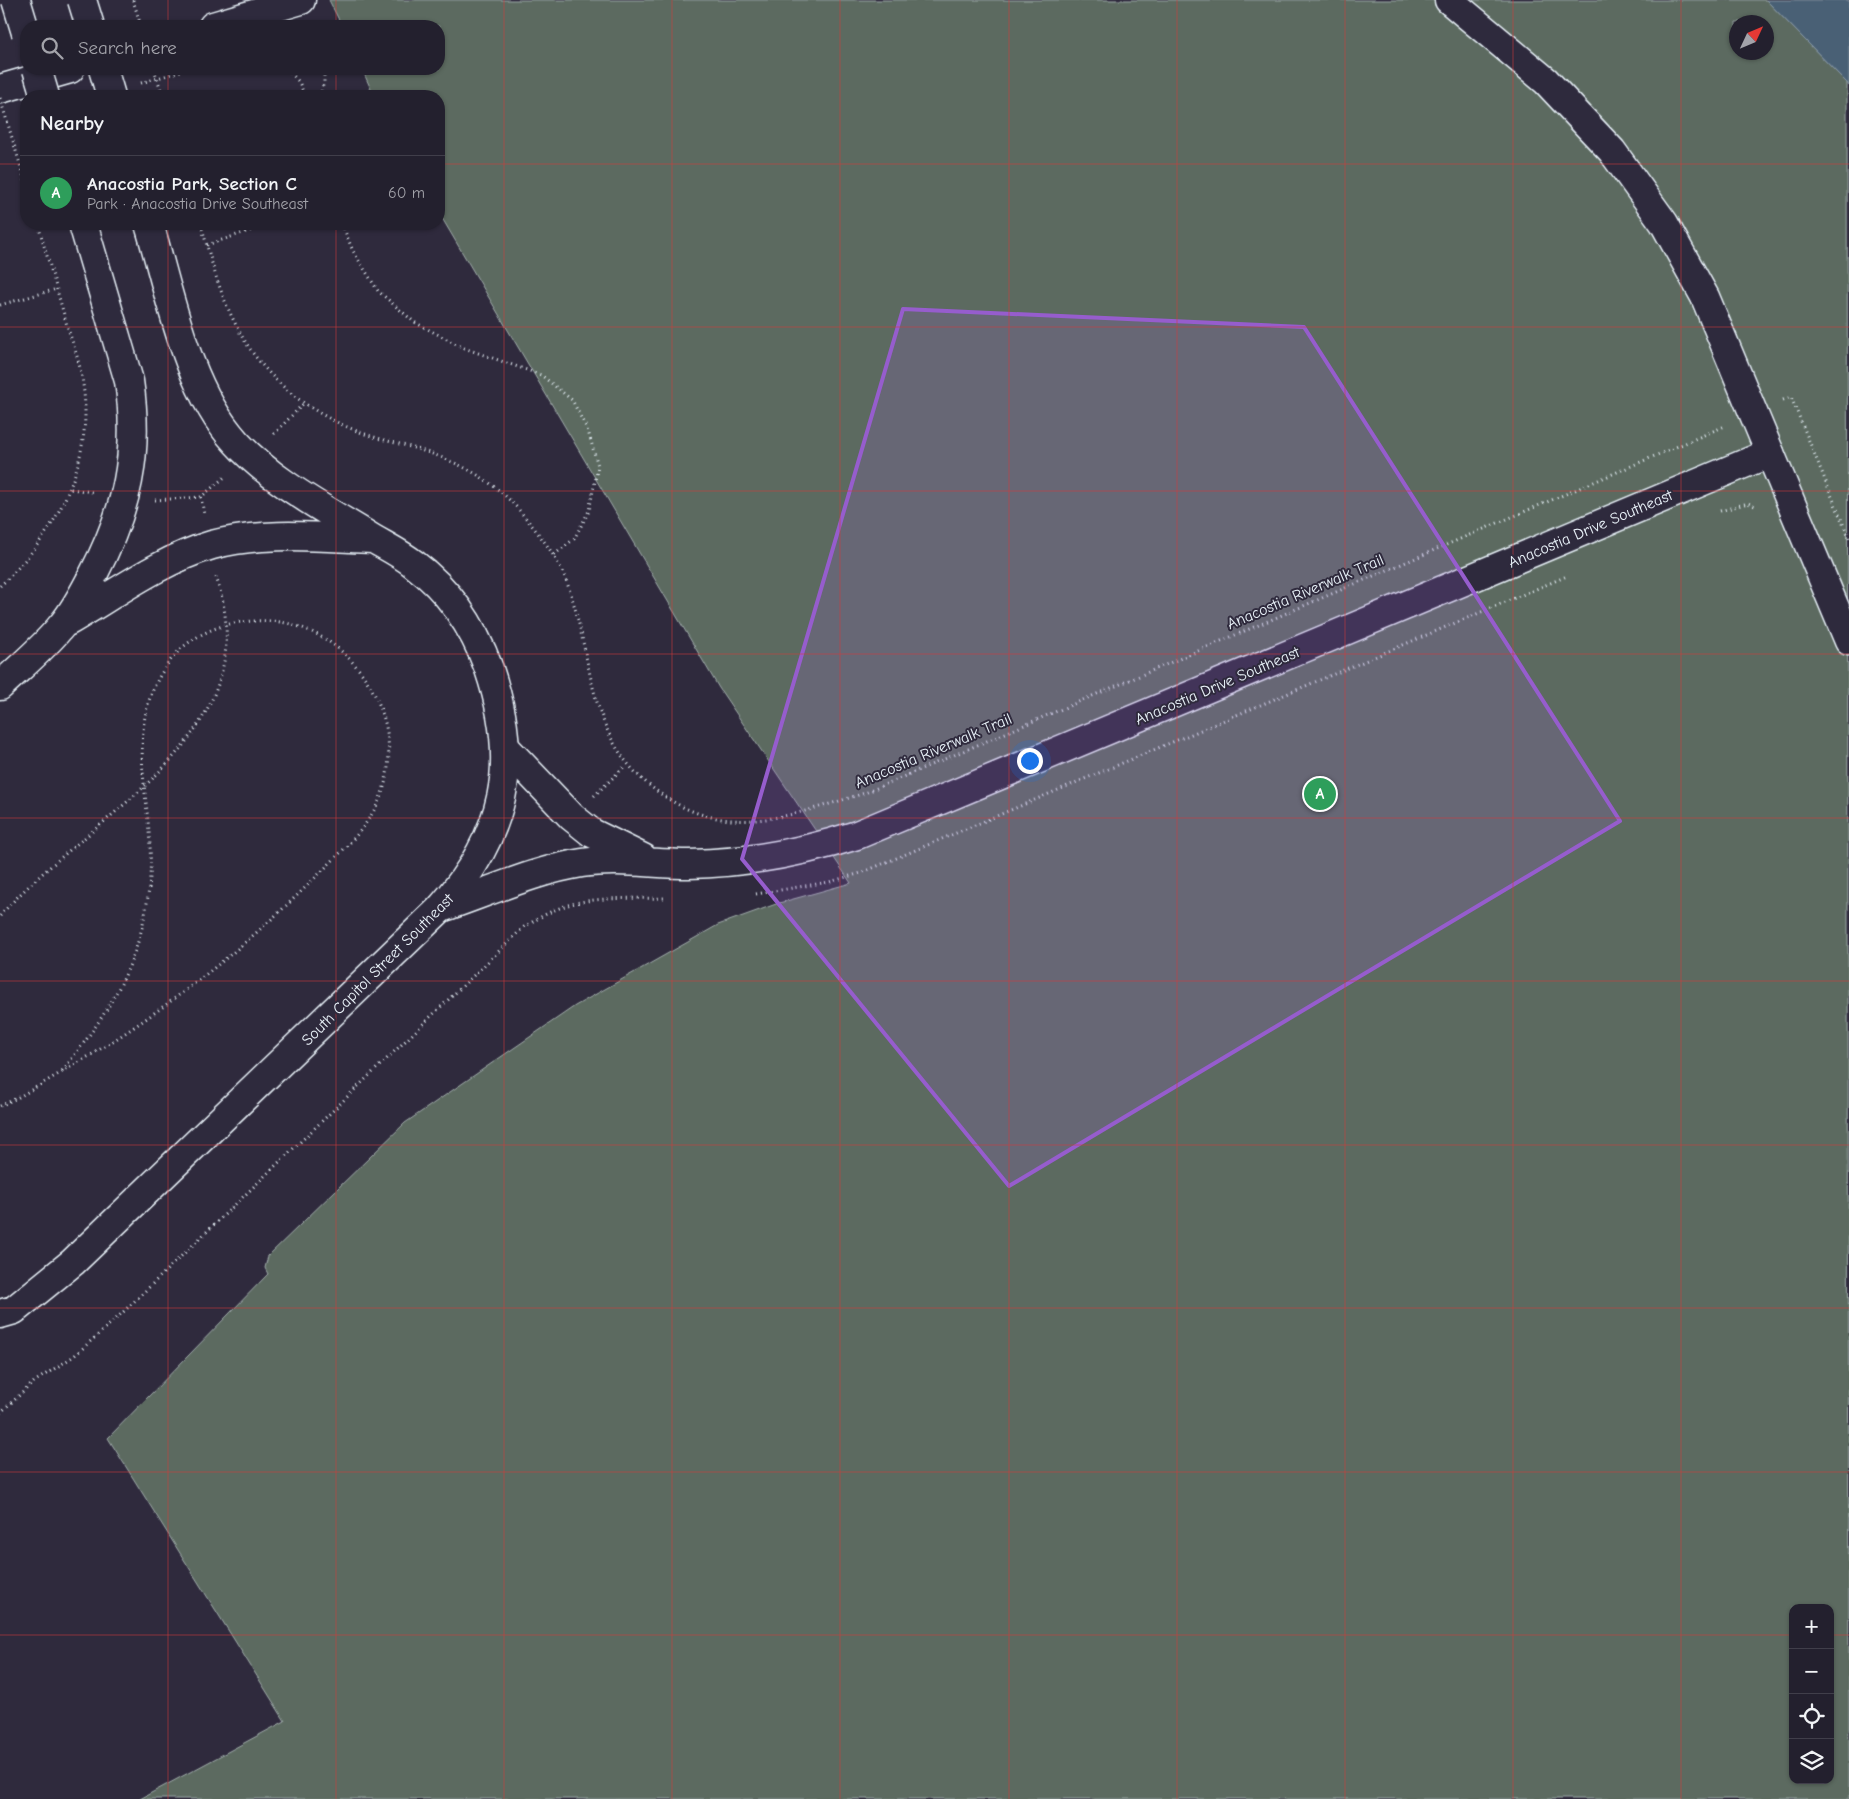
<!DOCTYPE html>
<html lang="en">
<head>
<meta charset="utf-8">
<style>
	body { margin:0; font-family:"Comic Neue",sans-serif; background:#2f2d3a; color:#f1f3f6 }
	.controls { position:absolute; right:15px; bottom:15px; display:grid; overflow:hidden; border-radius:10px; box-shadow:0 1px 4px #0004 }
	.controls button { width:45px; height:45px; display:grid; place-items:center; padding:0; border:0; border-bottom:1px solid #403e4a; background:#23202e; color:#f1f3f6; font:25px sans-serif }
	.compass { position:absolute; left:1729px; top:15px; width:45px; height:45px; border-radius:50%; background:#23202e; box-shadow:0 1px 4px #0004; rotate:46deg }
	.you { position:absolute; left:1029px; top:760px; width:18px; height:18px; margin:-12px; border:4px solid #fff; border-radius:50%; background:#1a73e8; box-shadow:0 0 0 8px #1a73e833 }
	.badge { display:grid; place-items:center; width:32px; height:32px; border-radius:50%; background:#db2777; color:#fff; font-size:16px; font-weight:700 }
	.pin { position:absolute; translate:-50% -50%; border:2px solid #fff; box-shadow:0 1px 5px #0006 }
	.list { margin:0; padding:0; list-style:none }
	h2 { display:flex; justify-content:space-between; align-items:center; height:65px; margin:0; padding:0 20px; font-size:21px }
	h2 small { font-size:16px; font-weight:400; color:#a3a3aa }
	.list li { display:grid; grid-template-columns:32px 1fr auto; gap:15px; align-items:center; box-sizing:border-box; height:75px; padding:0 20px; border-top:1px solid #403e4a }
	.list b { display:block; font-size:19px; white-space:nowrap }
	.list p { margin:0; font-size:16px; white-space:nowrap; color:#a3a3aa }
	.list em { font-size:16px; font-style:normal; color:#a3a3aa }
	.icon { flex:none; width:28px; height:28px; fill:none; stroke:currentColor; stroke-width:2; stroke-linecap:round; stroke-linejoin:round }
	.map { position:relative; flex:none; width:1849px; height:1799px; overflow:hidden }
	.search { position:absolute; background:#23202e; box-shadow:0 1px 4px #0004; left:20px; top:20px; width:425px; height:55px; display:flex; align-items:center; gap:12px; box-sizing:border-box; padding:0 18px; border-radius:20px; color:#a3a3aa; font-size:19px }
	.panel { position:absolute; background:#23202e; box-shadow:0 1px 4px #0004; left:20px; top:90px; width:425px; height:140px; border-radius:20px }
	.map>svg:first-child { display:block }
	.green { fill:#5b6a60; stroke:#a2aeac; fill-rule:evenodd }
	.water { fill:#4a6075; stroke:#899aa9 }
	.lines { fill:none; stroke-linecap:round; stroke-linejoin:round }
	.minor-casing { stroke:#e8f1f8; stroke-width:31 }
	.tertiary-casing { stroke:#e8f1f8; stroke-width:31 }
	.primary-casing { stroke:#e8f1f8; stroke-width:31 }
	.path { stroke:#e8f1f8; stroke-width:3; stroke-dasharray:1 4; stroke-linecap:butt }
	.minor { stroke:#2f2a3d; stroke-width:28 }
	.tertiary { stroke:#2f2a3d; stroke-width:28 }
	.primary { stroke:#2f2a3d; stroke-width:28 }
	.primary-bridge-casing { stroke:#e8f1f8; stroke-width:31; stroke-linecap:butt }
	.path-bridge { stroke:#e8f1f8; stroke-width:3; stroke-dasharray:1 4; stroke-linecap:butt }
	.primary-bridge { stroke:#2f2a3d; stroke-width:28 }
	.marked { fill:#965dcd; fill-opacity:0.2; stroke:#965dcd; stroke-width:4; stroke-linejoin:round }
	.grid { fill:none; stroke:#d83c3d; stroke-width:1; stroke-opacity:0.55 }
	.labels { text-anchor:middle; stroke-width:4; stroke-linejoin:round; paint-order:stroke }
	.street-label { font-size:16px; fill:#e8f1f8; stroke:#2f2a3d }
</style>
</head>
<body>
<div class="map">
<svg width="1849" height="1799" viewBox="0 0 1849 1799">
	<rect width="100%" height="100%" fill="#2f2a3d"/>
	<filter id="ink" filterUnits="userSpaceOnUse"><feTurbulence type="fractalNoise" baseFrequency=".02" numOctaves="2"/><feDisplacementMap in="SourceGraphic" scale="10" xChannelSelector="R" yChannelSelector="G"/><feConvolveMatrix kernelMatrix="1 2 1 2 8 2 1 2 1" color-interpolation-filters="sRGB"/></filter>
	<g filter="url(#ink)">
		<path class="green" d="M329,0h1437l81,83 2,1716h-1709l145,-78 -177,-283 160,-164 -3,-6 3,-12 137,-133 170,-117 143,-81 61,-22 72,-20 -132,-195 -280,-475v-117h-65l-12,-27h77v-43h-97zM1736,22h30v30h-30zM1793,1608h37v172h-37z"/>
		<path class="water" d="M1766,0h83v86l-2,-3z"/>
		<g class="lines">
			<defs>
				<path id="minor" d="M1449,0l97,81 66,70 52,72 41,74 65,156
					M213,26l88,-26
					M0,89l70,-20"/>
				<path id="tertiary" d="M506,748l66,69 20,16 51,25
					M441,908c45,-15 95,-38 141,-45 36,-5 71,1 107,1 58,-1 112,-11 168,-29l913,-382 79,188"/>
				<path id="primary" d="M67,622c45,-26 93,-62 145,-77 52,-14 107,-8 160,-6
					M0,686c21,-20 45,-39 63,-62 12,-14 21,-32 30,-49 34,-65 47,-120 36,-194l-46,-157
					M0,1314l14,-4 59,-48 368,-354c65,-75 80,-144 48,-239 -15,-41 -40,-79 -75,-105 -14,-11 -29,-18 -44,-27 -44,-27 -99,-56 -134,-95 -50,-55 -66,-148 -87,-218"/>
			</defs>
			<use href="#minor" class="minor-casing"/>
			<use href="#tertiary" class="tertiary-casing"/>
			<use href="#primary" class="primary-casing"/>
			<path class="path" d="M133,0l8,26
				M287,69l12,13 6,14
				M141,83l47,-14
				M320,96l4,-14v-13
				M201,224c9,33 18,68 34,99 30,62 88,101 153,118 51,13 95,28 131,69 18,21 36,43 47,70 30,80 17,163 98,216 66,45 132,18 201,-3l860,-367
				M342,224l11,27 25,40 36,31 50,26 77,27 31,25 16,31 10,35 -9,45 -15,28 -20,16
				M207,245l63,-21
				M0,305l57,-16
				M1783,400l8,-3 58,141
				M274,434l29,-30
				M71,489l21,3
				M201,497l3,17
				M155,500l46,-3 25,-21
				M1720,511l28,-8 9,4
				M0,586c59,-55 98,-130 81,-213 -3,-17 -10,-34 -15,-51 -9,-33 -19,-65 -28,-98
				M594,796l32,-31
				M756,894l73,-12 32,-9 706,-297
				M0,916c86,-101 272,-176 216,-339
				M0,1106l17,-8c33,-19 67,-38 99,-59 72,-47 141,-103 202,-164 24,-24 50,-47 63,-79 26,-68 -16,-148 -84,-170 -21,-7 -41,-6 -63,-3 -23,5 -44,15 -60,33 -57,67 -19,144 -24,221 -6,81 -39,133 -88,194
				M0,1413l34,-31 40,-26 44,-39 406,-390c13,-8 26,-16 41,-21 28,-10 72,-7 102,-8"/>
			<use href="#minor" class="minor"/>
			<use href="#tertiary" class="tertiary"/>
			<use href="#primary" class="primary"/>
			<defs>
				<path id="primary-bridge" d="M16,0l10,33
					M82,0l8,26
					M37,69l8,27
					M103,69l8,27"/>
			</defs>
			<use href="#primary-bridge" class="primary-bridge-casing"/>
			<path class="path-bridge" d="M154,69l9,27
				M0,98l26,86"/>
			<use href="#primary-bridge" class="primary-bridge"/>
		</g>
	</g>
	<path class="marked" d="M903,309l401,18 316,494 -611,365 -267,-327z"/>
	<path class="grid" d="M168,0v26M336,0v26M504,0v1799M672,0v1799M840,0v1799M1009,0v1799M1177,0v1799M1345,0v1799M1513,0v1799M1681,0v1799M168,69v27M336,69v27M0,164h26M439,164h1410M168,224v1575M336,224v1575M0,327h1849M0,491h1849M0,654h1849M0,818h1849M0,981h1849M0,1145h1849M0,1308h1849M0,1472h1849M0,1635h1793M1830,1635h19"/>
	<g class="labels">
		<g class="street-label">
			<text transform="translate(1590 528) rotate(-23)" y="6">Anacostia Drive Southeast</text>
			<text transform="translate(1305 591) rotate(-23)" y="6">Anacostia Riverwalk Trail</text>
			<text transform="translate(1217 685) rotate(-23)" y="6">Anacostia Drive Southeast</text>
			<text transform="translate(933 750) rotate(-23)" y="6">Anacostia Riverwalk Trail</text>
			<text transform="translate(377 969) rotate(-45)" y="6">South Capitol Street Southeast</text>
		</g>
	</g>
</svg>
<div class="controls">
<button>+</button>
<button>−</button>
<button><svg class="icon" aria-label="locate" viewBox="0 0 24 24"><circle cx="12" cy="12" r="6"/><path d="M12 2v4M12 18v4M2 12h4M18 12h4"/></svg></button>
<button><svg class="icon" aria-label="layers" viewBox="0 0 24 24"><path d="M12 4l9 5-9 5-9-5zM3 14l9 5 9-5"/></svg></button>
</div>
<svg class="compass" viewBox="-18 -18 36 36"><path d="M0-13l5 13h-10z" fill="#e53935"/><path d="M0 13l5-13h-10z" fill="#a3a3aa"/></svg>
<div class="you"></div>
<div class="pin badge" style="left:1320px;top:794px;background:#2e9e5b">A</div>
<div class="search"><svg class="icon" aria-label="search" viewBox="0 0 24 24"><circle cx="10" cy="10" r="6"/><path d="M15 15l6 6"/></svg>Search here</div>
<section class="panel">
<h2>Nearby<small></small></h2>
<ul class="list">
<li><span class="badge" style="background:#2e9e5b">A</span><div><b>Anacostia Park, Section C</b><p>Park · Anacostia Drive Southeast</p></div><em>60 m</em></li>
</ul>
</section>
</div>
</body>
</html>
